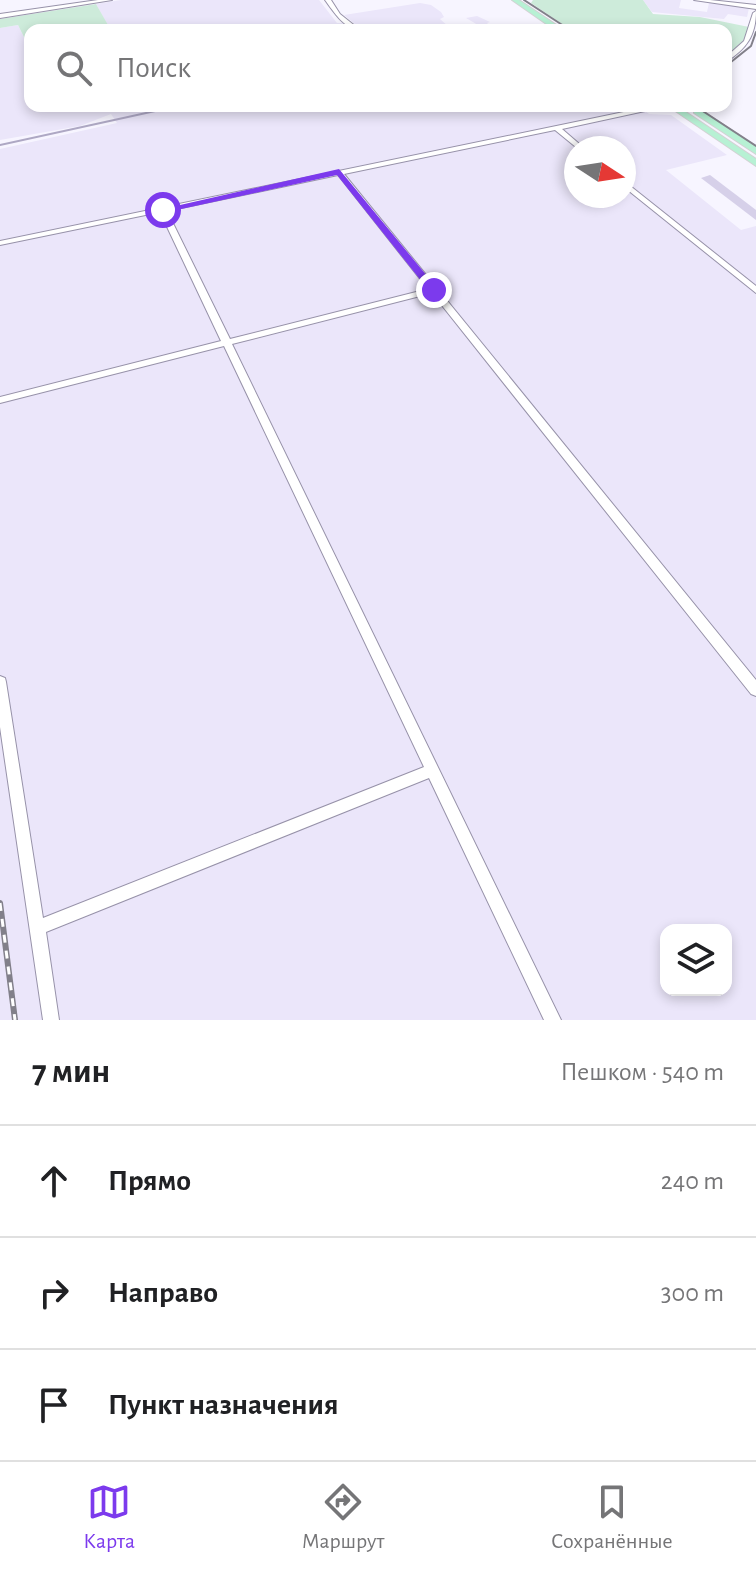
<!DOCTYPE html>
<html lang="ru">
<head>
<meta charset="utf-8">
<style>
	body { margin:0; font-family:"Alegreya Sans",sans-serif; background:#f2f2f2; color:#202124 }
	.controls { position:absolute; right:24px; bottom:24px; display:grid; overflow:hidden; border-radius:16px; box-shadow:0 4px 12px #0003 }
	.controls button { width:72px; height:72px; display:grid; place-items:center; padding:0; border:0; border-bottom:2px solid #e0e0e0; background:#fff; color:#202124; font:40px sans-serif }
	.compass { position:absolute; left:564px; top:136px; width:72px; height:72px; border-radius:50%; background:#fff; box-shadow:0 4px 12px #0003; rotate:102deg }
	.stop { position:absolute; width:24px; height:24px; margin:-18px; border:6px solid #7c3aed; border-radius:50%; background:#fff }
	.stop.end { background:#7c3aed; border-color:#fff; box-shadow:0 2px 8px #0008 }
	.list { margin:0; padding:0; list-style:none }
	h2 { display:flex; justify-content:space-between; align-items:center; height:104px; margin:0; padding:0 32px; font-size:34px }
	h2 small { font-size:26px; font-weight:400; color:#757577 }
	.list li { display:grid; grid-template-columns:52px 1fr auto; gap:24px; align-items:center; box-sizing:border-box; height:112px; padding:0 32px; border-top:2px solid #e0e0e0 }
	.list b { display:block; font-size:30px; white-space:nowrap }
	.list em { font-size:26px; font-style:normal; color:#757577 }
	.icon { flex:none; width:44px; height:44px; fill:none; stroke:currentColor; stroke-width:2; stroke-linecap:round; stroke-linejoin:round }
	.map { position:relative; flex:none; width:756px; height:1020px; overflow:hidden }
	.search { position:absolute; background:#fff; box-shadow:0 4px 12px #0003; left:24px; right:24px; top:24px; height:88px; display:flex; align-items:center; gap:20px; box-sizing:border-box; padding:0 28px; border-radius:16px; color:#757577; font-size:30px }
	.sheet { height:440px; background:#fff }
	nav { display:flex; justify-content:space-around; align-items:center; box-sizing:border-box; height:112px; border-top:2px solid #e0e0e0; background:#fff; font-size:22px; color:#757577 }
	nav a { display:grid; justify-items:center; gap:4px }
	nav .on { color:#7c3aed }
	.map>svg:first-child { display:block }
	.built { fill:#ebe6fa; fill-rule:evenodd }
	.green { fill:#cdebda }
	.lines { fill:none; stroke-linecap:round; stroke-linejoin:round }
	.stream { stroke:#aea8c4; stroke-width:2 }
	.building { fill:#d6d0e9 }
	.minor-casing { stroke:#9792a9; stroke-width:2 }
	.major-casing { stroke:#d3d2d4; stroke-width:2 }
	.minor { fill:#fff; fill-rule:evenodd }
	.major { fill:#b7f1d4; fill-rule:evenodd }
	.tram { stroke:#82808a; stroke-width:2 }
	.rail-casing { stroke:#82808a; stroke-width:6 }
	.rail { stroke:#fff; stroke-width:3; stroke-dasharray:8; stroke-linecap:butt }
	.route { fill:#7c3aed }
</style>
</head>
<body>
<div class="map">
<svg width="756" height="1020" viewBox="0 0 756 1020">
	<rect width="100%" height="100%" fill="#f7f5ff"/>
	<path class="built" d="M121,0h198l18,23h7l7,7h-265l21,-6 -11,-20z
		M643,0h38l-2,8 28,4 2,-9 40,5 -2,9 -19,-3 -4,5 -72,-7z
		M420,3l11,2 10,7 3,5 -4,2 9,8 29,-2 -12,-7 11,-2 13,6 -3,1 2,2 -25,5h-102l-18,-15z
		M18,25l7,14h5v67h609l10,8 22,1 56,40 -61,15 75,60 15,-4v794h-756v-871l117,-26 -6,-9 -31,12 -80,14v-112zM576,148h48v48h-48zM666,930h60v60h-60z"/>
	<path class="green" d="M533,0h110l10,14 47,3 49,10 -6,14 -17,15v-26h-155l-40,-27z
		M96,4l12,21 -22,5h-56v9h-5l-7,-14 -18,3v-9z"/>
	<g class="lines">
		<path class="stream" d="M486,30l10,-2
			M0,145l178,-39"/>
	</g>
	<path class="building" d="M710,175l46,35v10l-55,-42z"/>
	<g class="lines">
		<defs>
			<path id="minor" d="M98,0h14l-112,18v-4z
				M325,0h6l9,14 20,16c-16,-1 -26,-18 -35,-30z
				M694,0h16l46,5v4z
				M756,11c0,25 -10,38 -30,51v-5l18,-16 9,-28z
				M643,108l2,1v2l-83,18 22,19h-7l-22,-18 -211,44 412,506v16l-5,-2 -319,-401 -200,51 329,676h-17l-115,-242 -383,154 13,88h-16l-43,-293v-51l5,2 1,4 37,236 381,-151 -200,-421 -224,57v-6l221,-56 -61,-129 -160,33v-4zM338,175l90,114 -198,50 -63,-128z
				M624,181l132,105v7l-132,-106z"/>
			<path id="major" d="M512,0h7l45,30h-9z
				M668,106h9l79,53v7z
				M694,109h6l56,38v7l-62,-41z"/>
		</defs>
		<use href="#minor" class="minor-casing"/>
		<use href="#major" class="major-casing"/>
		<use href="#minor" class="minor"/>
		<use href="#major" class="major"/>
		<path class="tram" d="M524,0l46,30
			M726,66l25,-20 5,-14
			M695,106l61,40"/>
		<defs>
			<path id="rail" d="M0,903l15,117"/>
		</defs>
		<use href="#rail" class="rail-casing"/>
		<use href="#rail" class="rail"/>
	</g>
	<path class="route" d="M339,169l98,119v4h-7l-93,-117 -174,38 -5,-3z"/>
</svg>
<div class="controls">
<button><svg class="icon" aria-label="layers" viewBox="0 0 24 24"><path d="M12 4l9 5-9 5-9-5zM3 14l9 5 9-5"/></svg></button>
</div>
<svg class="compass" viewBox="-18 -18 36 36"><path d="M0-13l5 13h-10z" fill="#e53935"/><path d="M0 13l5-13h-10z" fill="#757577"/></svg>
<div class="stop" style="left:163px;top:210px"></div>
<div class="stop end" style="left:434px;top:290px"></div>
<div class="search"><svg class="icon" aria-label="search" viewBox="0 0 24 24"><circle cx="10" cy="10" r="6"/><path d="M15 15l6 6"/></svg>Поиск</div>
</div>
<section class="sheet">
<h2>7 мин<small>Пешком · 540 m</small></h2>
<ul class="list">
<li><svg class="icon" aria-label="ahead" viewBox="0 0 24 24"><path d="M12 20V5M6 11l6-6 6 6"/></svg><div><b>Прямо</b></div><em>240 m</em></li>
<li><svg class="icon" aria-label="right" viewBox="0 0 24 24"><path d="M7 20v-9h11M14 6l5 5-5 5"/></svg><div><b>Направо</b></div><em>300 m</em></li>
<li><svg class="icon" aria-label="arrive" viewBox="0 0 24 24"><path d="M6 21V4h12l-3 4 3 4H6"/></svg><div><b>Пункт назначения</b></div></li>
</ul>
</section>
<nav>
<a class="on"><svg class="icon" aria-label="map" viewBox="0 0 24 24"><path d="M3 6l6-2 6 2 6-2v14l-6 2-6-2-6 2zM9 4v14M15 6v14"/></svg>Карта</a>
<a><svg class="icon" aria-label="directions" viewBox="0 0 24 24"><path d="M12 3l9 9-9 9-9-9zM9 14v-3h6M13 9l2 2-2 2"/></svg>Маршрут</a>
<a><svg class="icon" aria-label="saved" viewBox="0 0 24 24"><path d="M7 4h10v16l-5-4-5 4z"/></svg>Сохранённые</a>
</nav>
</body>
</html>
